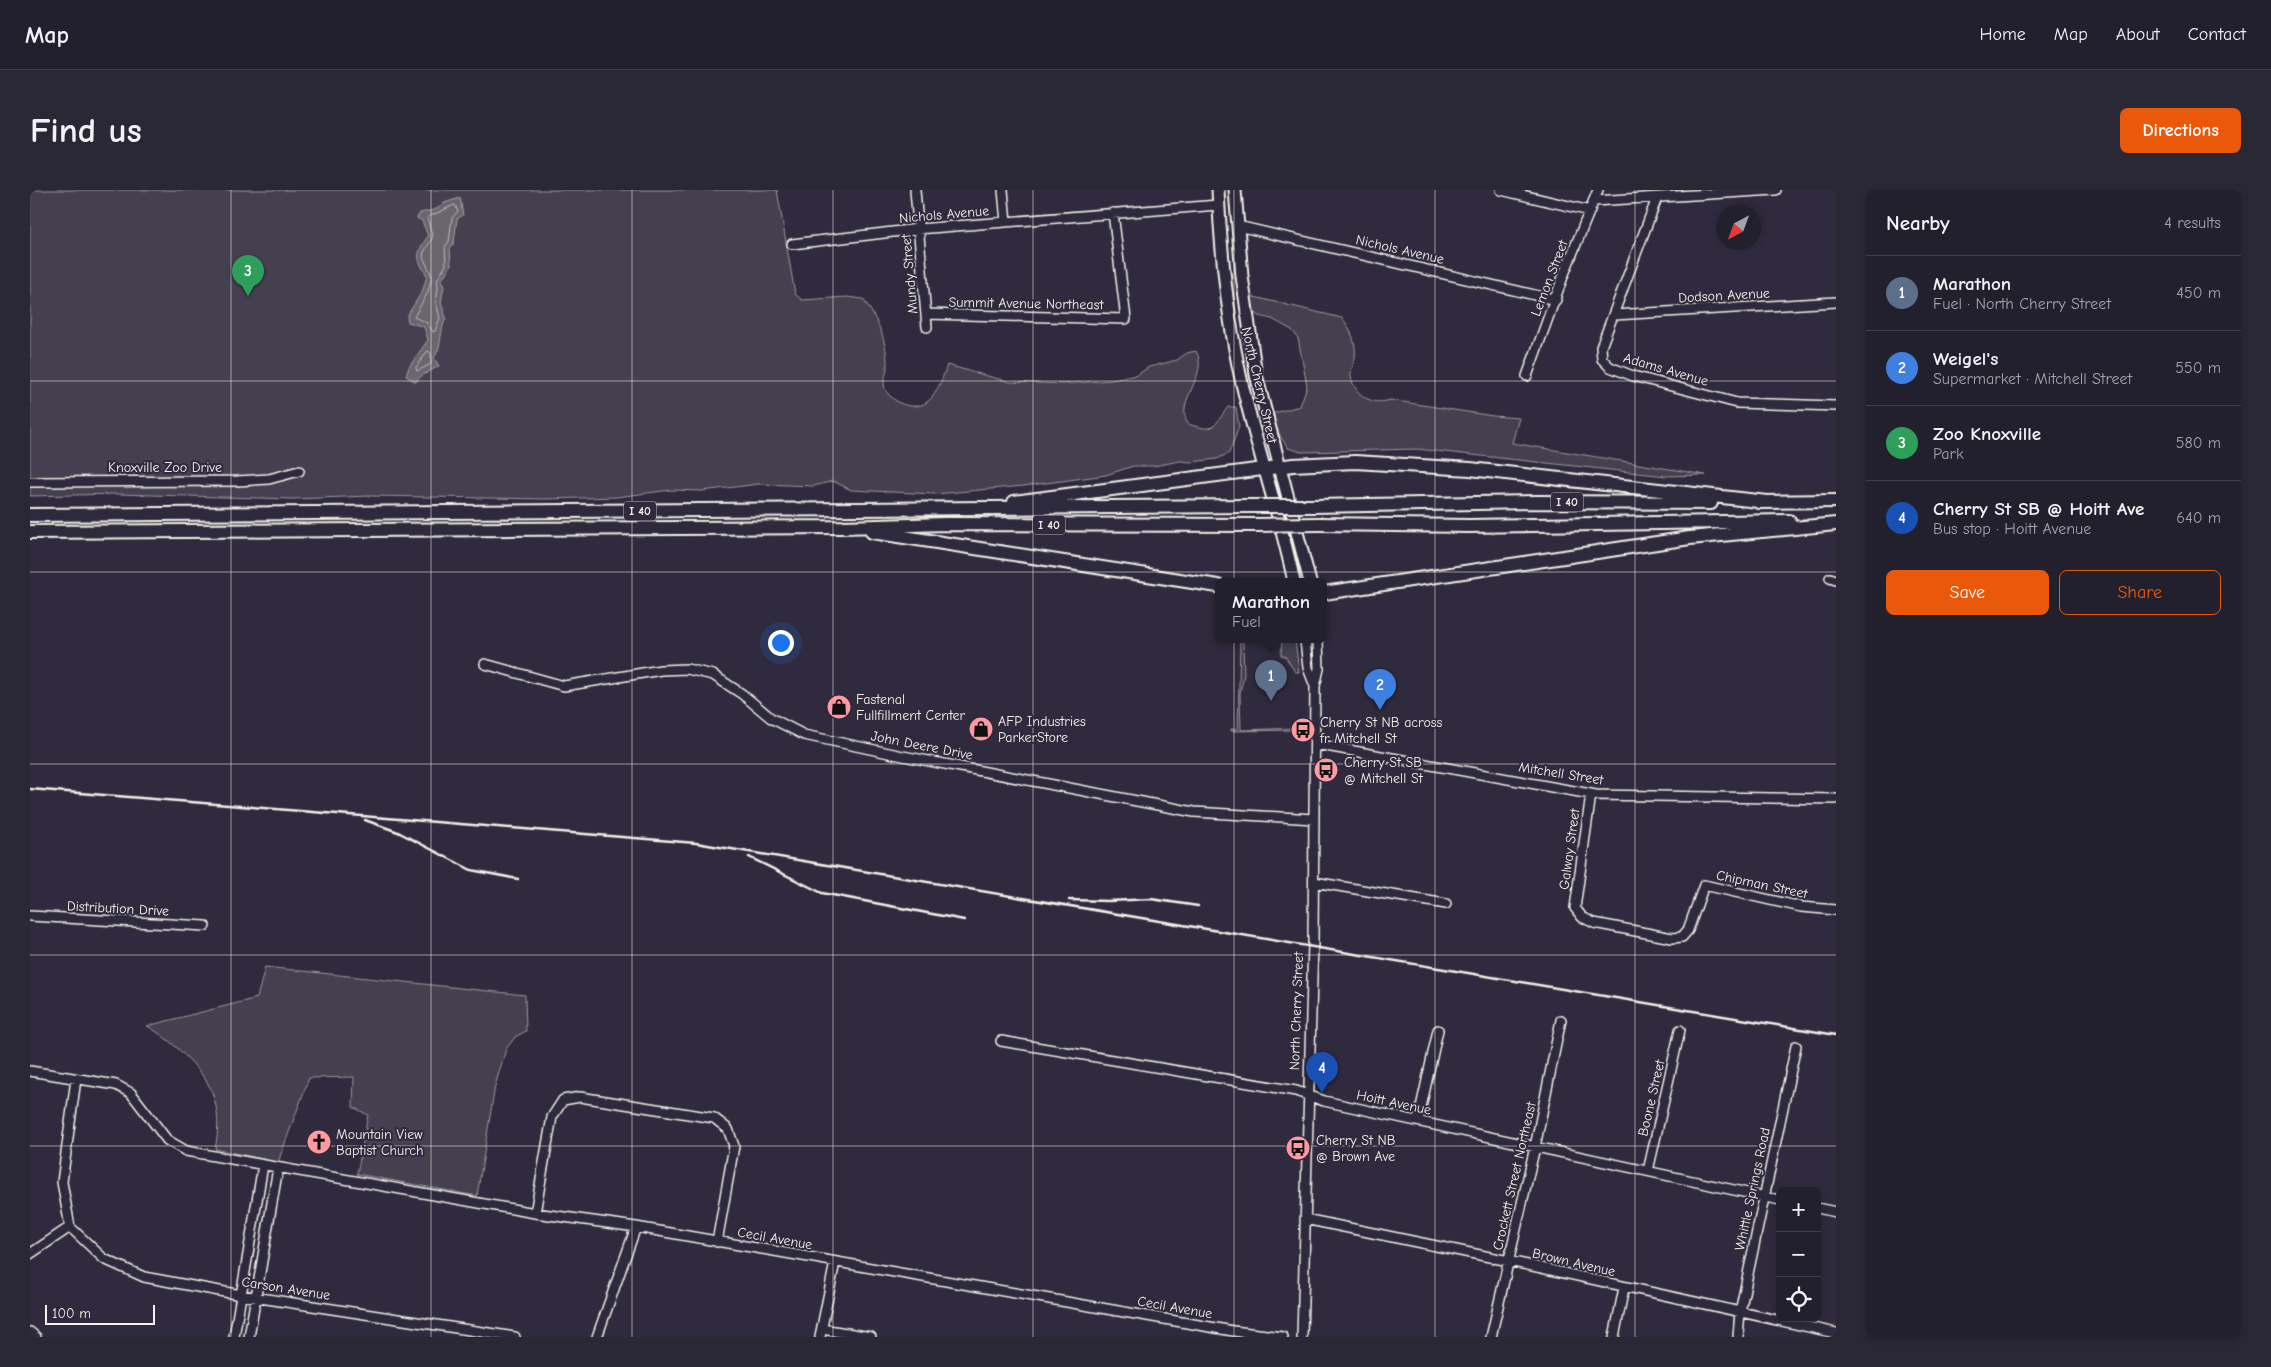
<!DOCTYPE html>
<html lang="en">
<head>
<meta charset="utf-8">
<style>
	body { margin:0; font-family:"Comic Neue",sans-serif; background:#2b2836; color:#f1f3f6 }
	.controls { position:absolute; right:15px; bottom:15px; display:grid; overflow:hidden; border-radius:8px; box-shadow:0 2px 8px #0003 }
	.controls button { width:45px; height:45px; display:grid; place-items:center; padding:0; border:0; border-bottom:1px solid #403e4a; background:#23202e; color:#f1f3f6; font:25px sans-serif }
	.compass { position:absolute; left:1686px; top:15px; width:45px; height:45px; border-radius:50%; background:#23202e; box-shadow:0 2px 8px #0003; rotate:221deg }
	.scale { position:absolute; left:15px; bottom:12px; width:110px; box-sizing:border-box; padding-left:5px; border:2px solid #f4f1e8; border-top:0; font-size:14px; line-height:18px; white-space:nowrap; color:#f4f1e8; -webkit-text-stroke:4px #2f2a3d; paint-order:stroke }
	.you { position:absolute; left:750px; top:452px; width:18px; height:18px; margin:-12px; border:4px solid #fff; border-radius:50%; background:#1a73e8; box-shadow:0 0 0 8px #1a73e833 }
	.badge { display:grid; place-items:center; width:32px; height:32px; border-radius:50%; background:#ea580c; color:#fff; font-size:16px; font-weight:700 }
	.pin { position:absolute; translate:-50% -41px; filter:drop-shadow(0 1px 2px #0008) }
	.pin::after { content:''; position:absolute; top:26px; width:18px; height:15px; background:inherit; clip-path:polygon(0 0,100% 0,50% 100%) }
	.popup { position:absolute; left:1185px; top:388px; width:112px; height:65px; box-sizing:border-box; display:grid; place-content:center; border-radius:8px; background:#23202e; filter:drop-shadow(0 1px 4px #0005); font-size:16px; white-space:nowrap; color:#a3a3aa }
	.popup b { font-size:19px; color:#f1f3f6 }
	.popup::after { content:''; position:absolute; left:50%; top:100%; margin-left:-10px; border:10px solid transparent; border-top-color:#23202e }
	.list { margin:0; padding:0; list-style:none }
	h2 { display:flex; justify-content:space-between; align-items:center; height:65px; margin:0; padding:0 20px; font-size:21px }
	h2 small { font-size:16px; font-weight:400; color:#a3a3aa }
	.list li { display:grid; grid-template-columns:32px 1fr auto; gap:15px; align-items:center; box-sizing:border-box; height:75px; padding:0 20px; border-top:1px solid #403e4a }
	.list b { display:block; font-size:19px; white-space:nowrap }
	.list p { margin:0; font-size:16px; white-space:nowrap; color:#a3a3aa }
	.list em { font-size:16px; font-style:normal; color:#a3a3aa }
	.actions { display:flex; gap:10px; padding:15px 20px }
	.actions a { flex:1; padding:11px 0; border:1px solid #ea580c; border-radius:8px; text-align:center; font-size:18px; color:#ea580c }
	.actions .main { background:#ea580c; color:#fff }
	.icon { flex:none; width:28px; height:28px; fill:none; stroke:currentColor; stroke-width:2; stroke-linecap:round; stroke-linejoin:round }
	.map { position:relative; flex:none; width:1806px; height:1147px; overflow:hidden; border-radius:8px }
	header { display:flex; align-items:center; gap:30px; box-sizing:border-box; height:70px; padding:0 25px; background:#23202e; border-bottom:1px solid #403e4a }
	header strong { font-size:24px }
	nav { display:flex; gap:28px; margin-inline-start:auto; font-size:18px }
	.intro { display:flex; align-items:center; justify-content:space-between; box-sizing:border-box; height:120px; padding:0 30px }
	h1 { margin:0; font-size:35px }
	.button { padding:12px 22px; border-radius:8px; background:#ea580c; color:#fff; font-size:18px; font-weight:700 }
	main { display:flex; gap:30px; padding:0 30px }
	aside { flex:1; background:#23202e; border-radius:8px; box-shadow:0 2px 8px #0003 }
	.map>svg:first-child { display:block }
	.green { fill:#454050; stroke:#9c989c }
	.water { fill:#6a6670; stroke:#a19ea0 }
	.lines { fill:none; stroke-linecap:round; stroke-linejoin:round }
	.shore { stroke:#bdb9b8; stroke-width:1 }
	.minor-casing { stroke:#f4f1e8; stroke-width:12 }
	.major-casing { stroke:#f4f1e8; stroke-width:15 }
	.highway-casing { stroke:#f4f1e8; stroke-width:16 }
	.minor { stroke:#2f2a3d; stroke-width:9 }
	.major { stroke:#2f2a3d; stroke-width:11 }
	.highway { stroke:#2f2a3d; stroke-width:12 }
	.rail { stroke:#f4f1e8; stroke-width:2.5 }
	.highway-bridge-casing { stroke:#f4f1e8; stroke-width:16; stroke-linecap:butt }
	.highway-bridge { stroke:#2f2a3d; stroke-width:12 }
	.grid { fill:none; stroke:#f4f1e8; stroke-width:1; stroke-opacity:0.55 }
	.labels { text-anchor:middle; stroke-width:4; stroke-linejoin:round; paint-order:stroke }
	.shield { fill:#2f2a3d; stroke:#b9b5b5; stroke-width:1 }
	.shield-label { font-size:12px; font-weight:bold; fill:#f4f1e8 }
	.street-label { font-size:14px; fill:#f4f1e8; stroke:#2f2a3d }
	.poi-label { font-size:14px; fill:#f4f1e8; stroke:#2f2a3d; text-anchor:start }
</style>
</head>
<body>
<header>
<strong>Map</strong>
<nav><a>Home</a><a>Map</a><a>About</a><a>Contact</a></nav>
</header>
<div class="intro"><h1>Find us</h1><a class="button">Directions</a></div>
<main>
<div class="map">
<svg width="1806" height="1147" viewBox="0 0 1806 1147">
	<rect width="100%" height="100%" fill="#2f2a3d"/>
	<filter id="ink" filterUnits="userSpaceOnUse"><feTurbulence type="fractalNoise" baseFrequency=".02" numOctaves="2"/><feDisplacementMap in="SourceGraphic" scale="10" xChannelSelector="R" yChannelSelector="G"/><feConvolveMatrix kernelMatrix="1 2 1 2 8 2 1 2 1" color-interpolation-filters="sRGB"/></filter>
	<g filter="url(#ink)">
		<path class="green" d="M0,0h747l18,104 7,6 45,-3 16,2c14,19 25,43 24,68 0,8 -5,13 -2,22 2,6 12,13 17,15 29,10 37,-16 45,-39l63,17 53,2 49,-4 25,-5 12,-8 28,-7 10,-7 9,-2c14,24 -22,50 -8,73 28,9 25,3 40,-17h8l3,20 -10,26 -12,6 -26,3 -11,-1 -26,5h-21l-27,9 -82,11 -89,8 -84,-4 -18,-9 -19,5 -55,-2 -57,7 -31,-1 -55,7 -69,2 -176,-3 -78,3 -177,-5 -86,2z
			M1220,106l92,22c9,10 15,27 13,40 -1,6 -5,14 -4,19 4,19 22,29 39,23l103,16 26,2 -7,25 194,32 -40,1 -249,-27 -116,3 -13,-4c-7,-10 -14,-21 -14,-35l26,-7 7,-20 -9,-48 -6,-8 -20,-11 -13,-3 -8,-8z
			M1210,450h3l1,35 -4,18 1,37 56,-2 4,-2 3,4 -73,1v-2h7z
			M1252,450h13l4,32h-4l-10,-16 -4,-1z
			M235,777l260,28 1,36 -11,6 -9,12 -11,37 -18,110 -120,-22 11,-59 -15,-8 1,-30 -45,1 -31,84 -63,-13c4,-18 4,-39 -3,-57 -9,-23 -44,-55 -65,-66l110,-28z"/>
		<path class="water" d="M430,8l3,17 -6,4 -3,24 -4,5 1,17 -10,16 3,5 -3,16 5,16c-7,13 -3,27 -12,40l5,8 -18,10 -5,6 -10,-6 3,-9 19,-27 -4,-13 -16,-5 -1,-6 16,-26 4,-15c-12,-18 -11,-21 1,-39l-6,-15 -5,-3 3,-5c9,-2 19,-3 24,-10z"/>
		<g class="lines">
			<path class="shore" d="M425,15l3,6 -6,7 -3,23 -4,6 1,18 -9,15 1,7 -2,16 4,15 -5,13 -2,1 -6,-9 -13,-6 14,-25 4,-16 -9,-19 1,-5 9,-15 -6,-19z
				M398,161l3,2v11l-14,7 -1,-3z"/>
			<defs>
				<path id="minor" d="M885,0l12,137
					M973,0l3,32
					M1471,0l89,21
					M1627,8l-56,149 1,12 8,8 23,9 104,27 99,3
					M1564,11l182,-11
					M1208,36l318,74
					M762,54l126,-15 300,-24
					M896,124l200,5 -13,-106
					M1584,125l222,-13
					M1497,186l37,-102 34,-84
					M0,292l207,-1 32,-2 30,-8
					M1800,388l6,2
					M1275,450l3,28 7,18
					M455,474l79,22 97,-16 26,-1 26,6 29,19 29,24 33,17 99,21 291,56 120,7
					M1285,554l281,51 240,4
					M1561,604l-16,114 7,9 12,6 78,15 10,-1 6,-7 16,-45 97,22 35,3
					M1284,692l132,22
					M0,726l175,10
					M971,851l295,50 28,10 456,99
					M0,881l86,14 15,8 36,47 19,11 349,62 101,14 597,104 50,6
					M1388,931l20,-91
					M1618,981l32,-141
					M1787,1018l19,4
					M505,1023l17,-96 11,-17 17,-3 134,21 14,11 6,17 -17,96
					M1275,1029l204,42 327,72
					M40,1037l34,32 40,18 97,18 274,42
					M40,1037l-8,-45 14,-103
					M0,1064l40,-27
					M792,1139l49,8
					M0,1142l6,5
					M204,1147l29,-172
					M219,1147l29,-169
					M567,1147l39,-110
					M790,1147l15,-75
					M1272,1147l11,-394 2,-257 4,-17 -1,-29
					M1461,1147l44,-190 26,-127
					M1584,1147l10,-49
					M1708,1147l2,-25 56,-266"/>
				<path id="major" d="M1188,0c3,63 9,127 23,189 15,68 39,135 53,203
					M1205,0l7,86 14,99 54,207"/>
				<path id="highway" d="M984,312l279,-37 62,-3 115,7 297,33
					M1729,312l77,-1
					M1283,316l225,-4 173,1
					M0,325l1220,-9
					M1289,334l150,2 320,-5
					M0,342l813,-5 103,-3 308,1
					M842,342l346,54
					M1294,403l366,-55 146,-14"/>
			</defs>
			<use href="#minor" class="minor-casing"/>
			<use href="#major" class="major-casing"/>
			<use href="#highway" class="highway-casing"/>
			<use href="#minor" class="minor"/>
			<use href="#major" class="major"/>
			<use href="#highway" class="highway"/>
			<path class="rail" d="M0,599l666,54 1140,192
				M335,630l33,12 73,38 47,9
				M719,667l73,36 142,27
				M1039,710l40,1 42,-2 47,7"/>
			<defs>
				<path id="highway-bridge" d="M1220,316h63
					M1224,335l65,-1"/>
			</defs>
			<use href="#highway-bridge" class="highway-bridge-casing"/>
			<use href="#highway-bridge" class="highway-bridge"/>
		</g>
	</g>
	<path class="grid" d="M201,0v1147M401,0v1147M602,0v1147M803,0v1147M1003,0v1147M1204,0v1147M1405,0v1147M1605,0v1147M0,191h1806M0,382h1806M0,574h1806M0,765h1806M0,956h1806"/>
	<defs>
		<symbol id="shop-disc" viewBox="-11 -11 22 22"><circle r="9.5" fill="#ff9aa2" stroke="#2f2a3d"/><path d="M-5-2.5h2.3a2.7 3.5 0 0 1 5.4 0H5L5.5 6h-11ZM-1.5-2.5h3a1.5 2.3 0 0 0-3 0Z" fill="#111"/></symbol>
		<symbol id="bus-disc" viewBox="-11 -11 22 22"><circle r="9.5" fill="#ff9aa2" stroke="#2f2a3d"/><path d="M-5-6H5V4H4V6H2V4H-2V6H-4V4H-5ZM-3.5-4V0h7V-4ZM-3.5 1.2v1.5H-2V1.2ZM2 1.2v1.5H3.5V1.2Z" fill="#111"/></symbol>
		<symbol id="church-disc" viewBox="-11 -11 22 22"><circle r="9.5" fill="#ff9aa2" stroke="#2f2a3d"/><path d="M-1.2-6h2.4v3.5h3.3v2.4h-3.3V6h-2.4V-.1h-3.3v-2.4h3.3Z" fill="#111"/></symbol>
	</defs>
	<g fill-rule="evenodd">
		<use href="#shop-disc" x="795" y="503" width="28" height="28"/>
		<use href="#shop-disc" x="937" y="525" width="28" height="28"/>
		<use href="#bus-disc" x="1259" y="526" width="28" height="28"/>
		<use href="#bus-disc" x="1282" y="566" width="28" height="28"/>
		<use href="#church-disc" x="275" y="938" width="28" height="28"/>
		<use href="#bus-disc" x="1254" y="944" width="28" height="28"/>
	</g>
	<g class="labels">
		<g class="shield">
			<rect x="1521" y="302.5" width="32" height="19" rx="4"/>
			<rect x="594" y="311.5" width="32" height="19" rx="4"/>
			<rect x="1003" y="325.5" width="32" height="19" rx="4"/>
		</g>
		<g class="shield-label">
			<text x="1537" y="316">I 40</text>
			<text x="610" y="325">I 40</text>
			<text x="1019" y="339">I 40</text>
		</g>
		<g class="street-label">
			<text transform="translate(914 24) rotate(-5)" y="5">Nichols Avenue</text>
			<text transform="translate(1370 59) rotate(13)" y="5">Nichols Avenue</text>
			<text transform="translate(879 84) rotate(-95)" y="5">Mundy Street</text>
			<text transform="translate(1519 88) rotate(-69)" y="5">Lemon Street</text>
			<text transform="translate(1694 105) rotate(-3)" y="5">Dodson Avenue</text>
			<text transform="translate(996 113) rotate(1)" y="5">Summit Avenue Northeast</text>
			<text transform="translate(1636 179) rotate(16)" y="5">Adams Avenue</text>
			<text transform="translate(1230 195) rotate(77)" y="5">North Cherry Street</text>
			<text x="135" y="282">Knoxville Zoo Drive</text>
			<text transform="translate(892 555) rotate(11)" y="5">John Deere Drive</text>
			<text transform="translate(1531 583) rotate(9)" y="5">Mitchell Street</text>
			<text transform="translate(1539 659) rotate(-82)" y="5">Galway Street</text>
			<text transform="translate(1732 694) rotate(12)" y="5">Chipman Street</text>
			<text transform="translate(88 718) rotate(3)" y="5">Distribution Drive</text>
			<text transform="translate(1266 821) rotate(-88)" y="5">North Cherry Street</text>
			<text transform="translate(1621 908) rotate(-77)" y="5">Boone Street</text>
			<text transform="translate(1364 912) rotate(12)" y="5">Hoitt Avenue</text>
			<text transform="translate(1484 986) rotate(-77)" y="5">Crockett Street Northeast</text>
			<text transform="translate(1722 999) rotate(-78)" y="5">Whittle Springs Road</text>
			<text transform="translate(745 1048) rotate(10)" y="5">Cecil Avenue</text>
			<text transform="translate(1544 1072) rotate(13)" y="5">Brown Avenue</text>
			<text transform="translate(256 1098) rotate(9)" y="5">Carson Avenue</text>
			<text transform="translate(1145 1117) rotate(10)" y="5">Cecil Avenue</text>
		</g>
		<g class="poi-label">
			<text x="826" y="514">Fastenal<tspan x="826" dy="16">Fullfillment Center</tspan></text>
			<text x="968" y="536">AFP Industries<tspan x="968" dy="16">ParkerStore</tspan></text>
			<text x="1290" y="537">Cherry St NB across<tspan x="1290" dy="16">fr Mitchell St</tspan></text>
			<text x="1314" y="577">Cherry St SB<tspan x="1314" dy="16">@ Mitchell St</tspan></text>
			<text x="306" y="949">Mountain View<tspan x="306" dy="16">Baptist Church</tspan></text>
			<text x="1286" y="955">Cherry St NB<tspan x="1286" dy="16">@ Brown Ave</tspan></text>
		</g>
	</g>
</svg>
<div class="controls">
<button>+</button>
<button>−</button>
<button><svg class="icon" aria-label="locate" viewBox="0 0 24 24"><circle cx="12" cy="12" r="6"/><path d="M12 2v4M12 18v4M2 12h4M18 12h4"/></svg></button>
</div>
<svg class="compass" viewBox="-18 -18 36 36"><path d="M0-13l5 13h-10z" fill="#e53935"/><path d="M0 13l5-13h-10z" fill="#a3a3aa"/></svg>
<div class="scale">100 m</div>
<div class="you"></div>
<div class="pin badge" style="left:1241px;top:511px;background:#5c6f8a">1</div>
<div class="popup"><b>Marathon</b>Fuel</div>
<div class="pin badge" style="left:1350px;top:520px;background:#3f7fe0">2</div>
<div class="pin badge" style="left:218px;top:106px;background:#2e9e5b">3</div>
<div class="pin badge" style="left:1292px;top:903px;background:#1a4fb4">4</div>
</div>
<aside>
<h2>Nearby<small>4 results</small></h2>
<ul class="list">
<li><span class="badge" style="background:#5c6f8a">1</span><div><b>Marathon</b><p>Fuel · North Cherry Street</p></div><em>450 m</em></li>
<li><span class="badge" style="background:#3f7fe0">2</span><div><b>Weigel's</b><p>Supermarket · Mitchell Street</p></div><em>550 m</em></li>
<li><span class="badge" style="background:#2e9e5b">3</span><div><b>Zoo Knoxville</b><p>Park</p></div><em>580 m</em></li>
<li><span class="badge" style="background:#1a4fb4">4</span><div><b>Cherry St SB @ Hoitt Ave</b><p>Bus stop · Hoitt Avenue</p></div><em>640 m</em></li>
</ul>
<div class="actions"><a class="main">Save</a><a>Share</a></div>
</aside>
</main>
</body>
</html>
